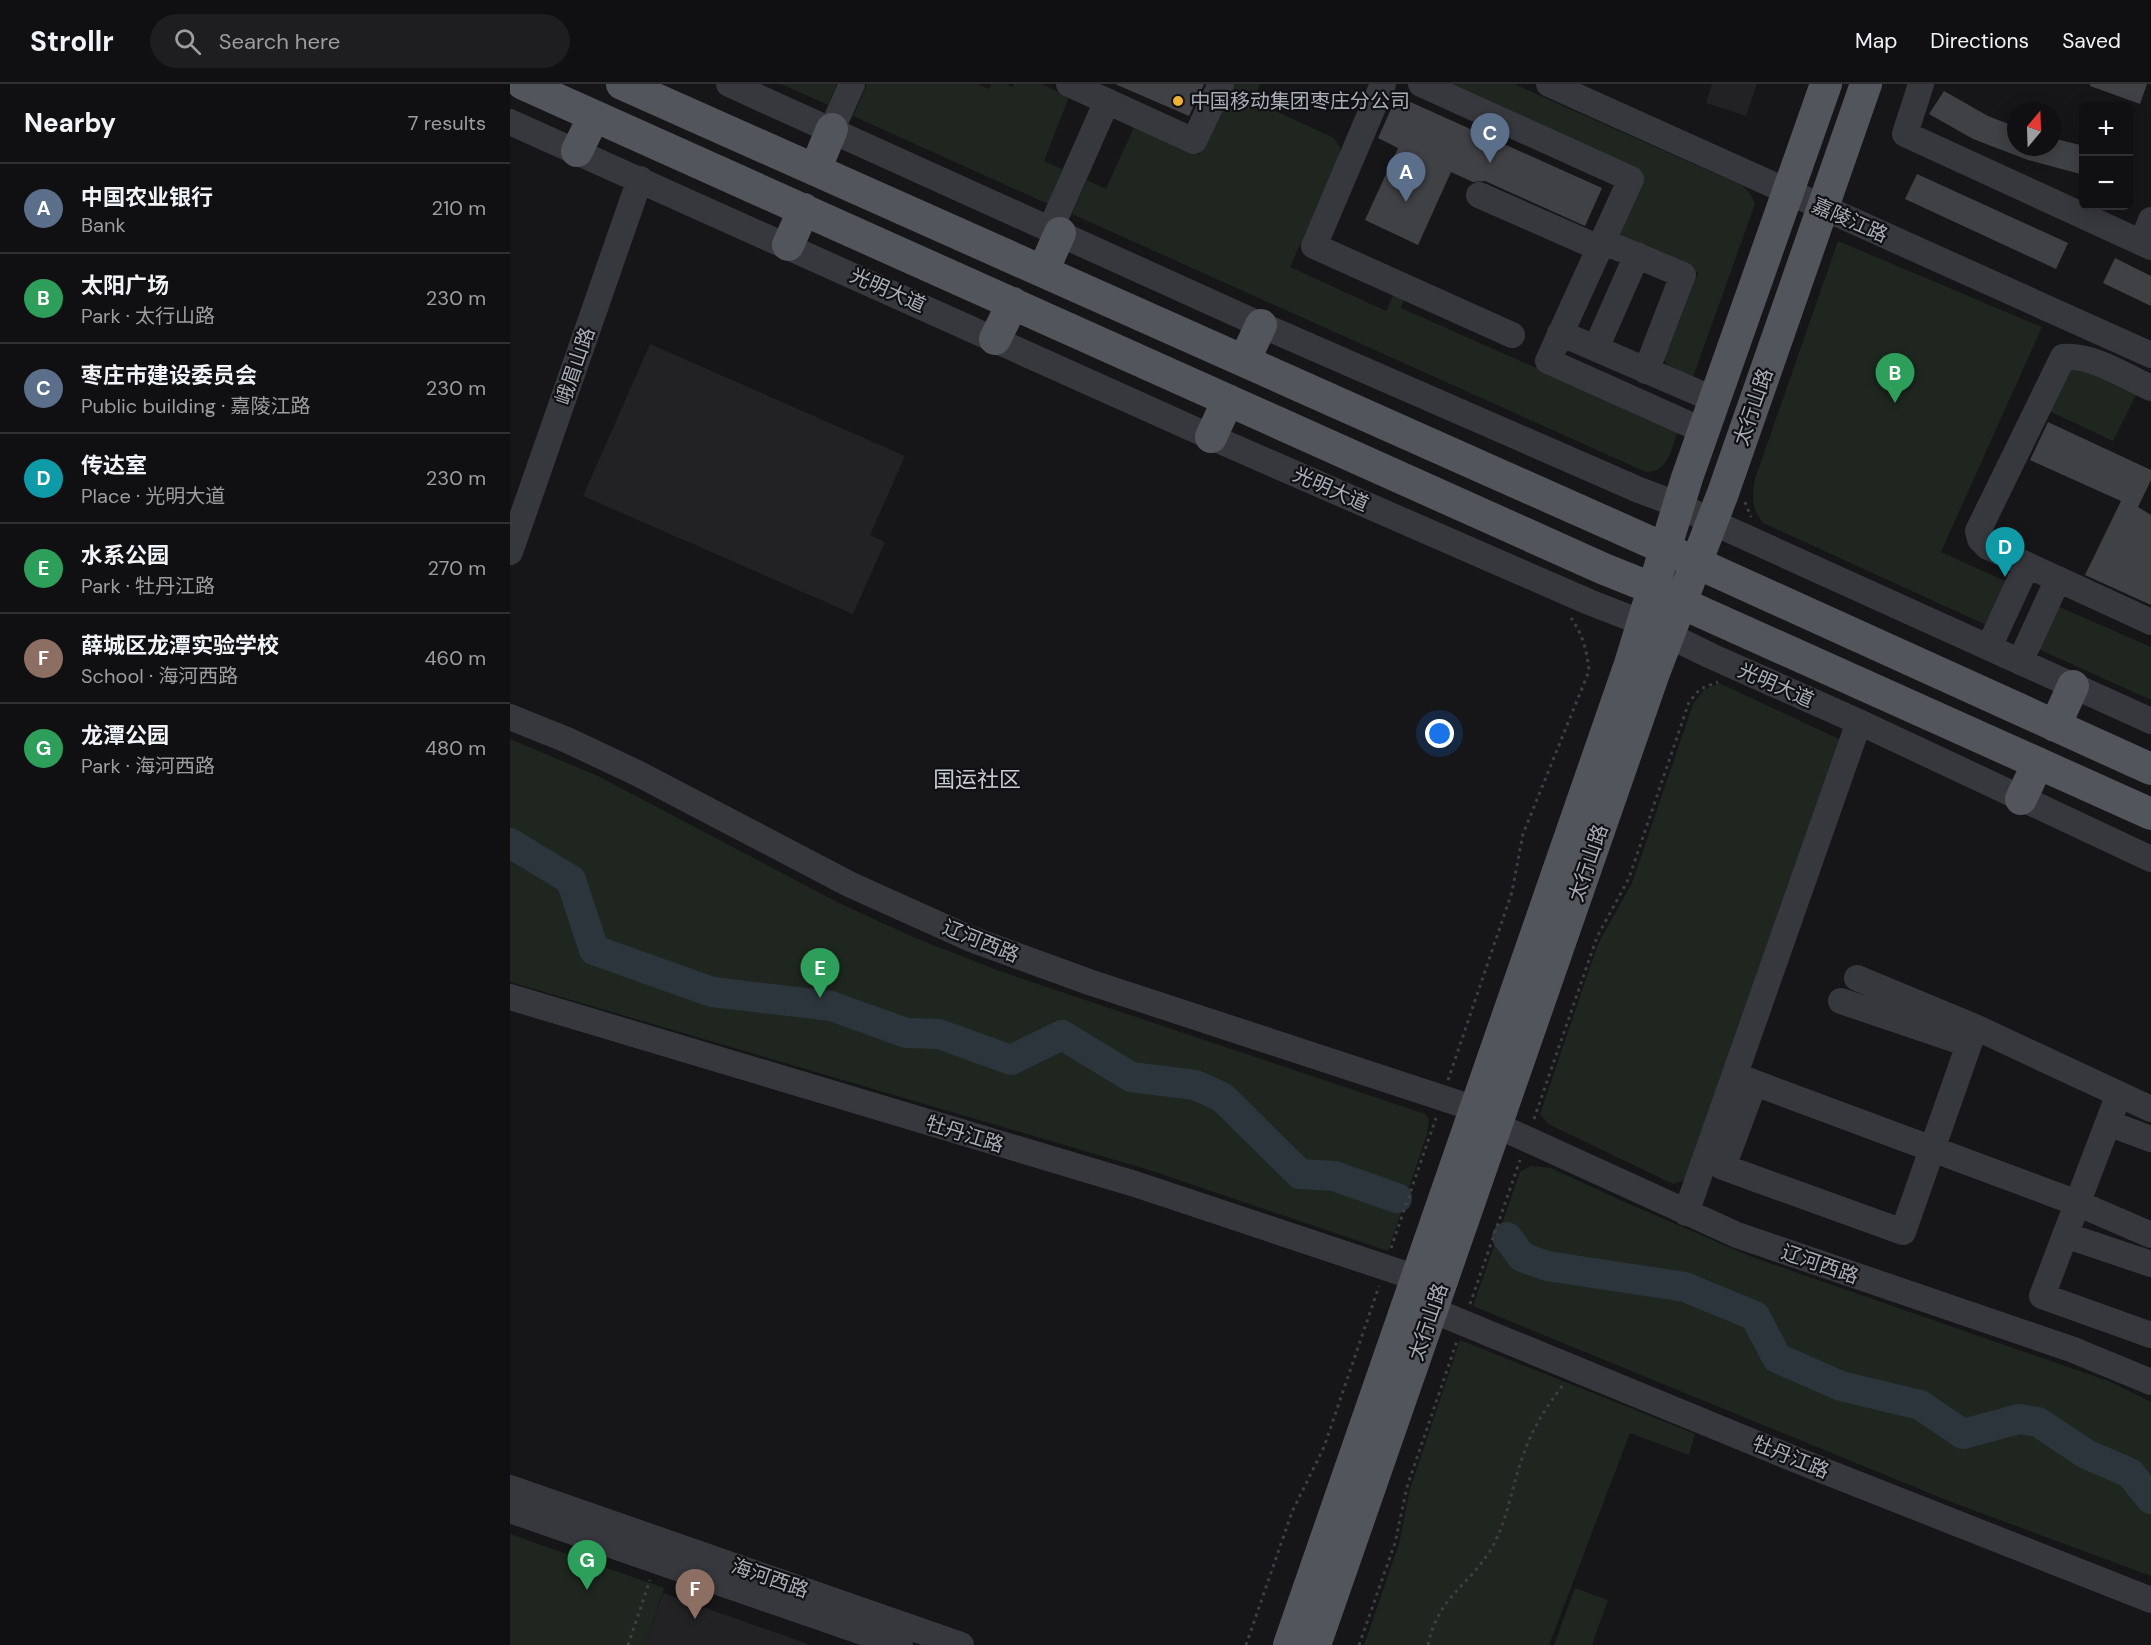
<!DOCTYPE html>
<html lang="en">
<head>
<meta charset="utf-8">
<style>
	body { margin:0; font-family:"DM Sans","Noto Sans SC",sans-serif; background:#1e1e20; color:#f1f3f6 }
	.controls { position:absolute; right:18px; top:18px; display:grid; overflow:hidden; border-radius:9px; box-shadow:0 3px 15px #0003 }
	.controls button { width:54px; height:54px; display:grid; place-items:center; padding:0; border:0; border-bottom:2px solid #303032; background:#101012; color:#f1f3f6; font:30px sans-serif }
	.compass { position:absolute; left:1497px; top:18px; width:54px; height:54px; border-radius:50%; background:#101012; box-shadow:0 3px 15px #0003; rotate:19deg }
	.you { position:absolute; left:930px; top:650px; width:21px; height:21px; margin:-15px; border:4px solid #fff; border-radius:50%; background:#1a73e8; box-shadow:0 0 0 9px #1a73e833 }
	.badge { display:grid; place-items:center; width:39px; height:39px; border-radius:50%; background:#ea580c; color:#fff; font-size:20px; font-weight:700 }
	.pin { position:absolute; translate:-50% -50px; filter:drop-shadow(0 2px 3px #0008) }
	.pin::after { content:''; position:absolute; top:32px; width:21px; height:18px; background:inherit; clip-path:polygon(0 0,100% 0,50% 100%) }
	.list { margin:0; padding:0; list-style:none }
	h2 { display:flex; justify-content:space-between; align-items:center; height:78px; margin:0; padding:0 24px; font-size:26px }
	h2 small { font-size:20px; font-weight:400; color:#9c9d9f }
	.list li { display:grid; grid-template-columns:39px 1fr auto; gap:18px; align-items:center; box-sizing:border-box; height:90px; padding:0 24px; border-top:2px solid #303032 }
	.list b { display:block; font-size:22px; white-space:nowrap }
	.list p { margin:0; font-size:20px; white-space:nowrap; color:#9c9d9f }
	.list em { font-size:20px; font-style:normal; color:#9c9d9f }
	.icon { flex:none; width:33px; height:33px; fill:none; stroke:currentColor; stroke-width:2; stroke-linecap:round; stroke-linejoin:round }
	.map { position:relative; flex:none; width:1641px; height:1561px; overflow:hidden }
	header { display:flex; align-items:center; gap:36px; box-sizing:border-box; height:84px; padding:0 30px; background:#101012; border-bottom:2px solid #303032 }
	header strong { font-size:28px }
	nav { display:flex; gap:33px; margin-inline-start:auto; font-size:21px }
	.search { width:420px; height:54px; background:#1e1e20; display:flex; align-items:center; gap:15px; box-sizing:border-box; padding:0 21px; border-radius:33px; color:#9c9d9f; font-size:22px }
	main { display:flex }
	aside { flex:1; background:#101012 }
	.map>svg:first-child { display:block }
	.built { fill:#222225 }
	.green { fill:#1e261f }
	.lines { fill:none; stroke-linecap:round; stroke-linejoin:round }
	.river { stroke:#2c353c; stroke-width:30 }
	.building { fill:#404145 }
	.path { stroke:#3d3f44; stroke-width:3; stroke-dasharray:3 4.5; stroke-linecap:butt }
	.minor { stroke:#37383d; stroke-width:26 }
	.major { stroke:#53555c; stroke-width:32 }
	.poi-dot { fill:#f2b134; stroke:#111113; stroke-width:2 }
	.labels { text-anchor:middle; stroke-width:4.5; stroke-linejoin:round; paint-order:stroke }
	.poi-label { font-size:20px; fill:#a8adb8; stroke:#111113; text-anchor:start }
	.street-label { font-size:20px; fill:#a8adb8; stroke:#111113 }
	.quarter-label { font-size:22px; fill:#c9ccd4; stroke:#111113 }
</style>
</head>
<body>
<header>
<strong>Strollr</strong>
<div class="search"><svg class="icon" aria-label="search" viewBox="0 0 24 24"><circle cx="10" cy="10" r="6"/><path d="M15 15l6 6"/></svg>Search here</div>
<nav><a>Map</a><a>Directions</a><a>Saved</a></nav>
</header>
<main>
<aside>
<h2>Nearby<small>7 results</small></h2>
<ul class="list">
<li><span class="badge" style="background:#5c6f8a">A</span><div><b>中国农业银行</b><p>Bank</p></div><em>210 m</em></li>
<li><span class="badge" style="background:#2e9e5b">B</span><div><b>太阳广场</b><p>Park · 太行山路</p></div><em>230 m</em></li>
<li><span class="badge" style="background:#5c6f8a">C</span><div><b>枣庄市建设委员会</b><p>Public building · 嘉陵江路</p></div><em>230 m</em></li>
<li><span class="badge" style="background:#0f9aa8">D</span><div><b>传达室</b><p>Place · 光明大道</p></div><em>230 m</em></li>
<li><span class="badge" style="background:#2e9e5b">E</span><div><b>水系公园</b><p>Park · 牡丹江路</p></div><em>270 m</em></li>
<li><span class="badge" style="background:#8d6e63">F</span><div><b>薛城区龙潭实验学校</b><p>School · 海河西路</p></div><em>460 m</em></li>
<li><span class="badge" style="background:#2e9e5b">G</span><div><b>龙潭公园</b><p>Park · 海河西路</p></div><em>480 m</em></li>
</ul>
</aside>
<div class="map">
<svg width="1641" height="1561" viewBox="0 0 1641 1561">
	<rect width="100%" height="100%" fill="#161618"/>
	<path class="built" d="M1202,0h45l-11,32 -40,-13z
		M140,260l255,112 -35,79 15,7 -32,72 -270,-118z
		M153,1509l148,52h-166z"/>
	<path class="green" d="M271,0h56l-9,21z
		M357,0h110l12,5 2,-5h16l5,3 2,-3h28l27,13 -25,64 18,8 -14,35 -195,-88z
		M722,0h28l-6,17 80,37 6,9 1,6 -51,114 96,44 10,-21 10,5 -5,13 277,123c-6,16 -10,42 -32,41l-574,-258 15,-34 19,9 29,-64 64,30z
		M942,0h62l229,102 8,9 4,9 -62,173 -22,-9 -9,-10 2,-14 6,2 28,-73 -76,-31 -6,-11 25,-61z
		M1328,157l204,86 -101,225 73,33 -19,44 -232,-106c-12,-16 -11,-25 -8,-44z
		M1568,281l60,26 -25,50 -66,-31 21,-44z
		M1545,521l96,42v53l-115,-52z
		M1209,599l122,57 -155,440 -13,4 -125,-60 -8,-10 58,-170 34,-61 61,-179 11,-14z
		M0,655l88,37 239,126 76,35 89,35 423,142 4,5 -2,15 -39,117 -239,-81 -639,-188z
		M1021,1082l20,2 71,33 130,56 359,125 40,20v174l-205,-76 -473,-194 47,-134z
		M950,1256l235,94 -6,21 -59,-22 -81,212h-185l35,-101 11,-55z
		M0,1450l154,54 -19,57h-135z
		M1065,1504l33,12 -16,45h-38z"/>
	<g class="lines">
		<path class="river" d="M0,759l61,37 23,70 118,42 119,14 75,27 33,1 72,26 51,-25 69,42 64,8 27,12 78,77 34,2 63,22
			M997,1153l15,20 25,9 138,21 70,29 22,42 64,28 79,19 43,29 56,-15 19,3 48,32 44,19 21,26"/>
	</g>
	<path class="building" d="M605,0h89l-15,32z
		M1580,0h57l-7,20 -50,-18z
		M1434,7l44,25 28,11v20h36v-9l32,8v29l-56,-15 -55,-21 -44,-25z
		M887,12l205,92 -17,38 -100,-45 -12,1 -22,-10 -33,73 -53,-25 33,-72 -20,-10z
		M1407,90l151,69 -12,26 -151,-70z
		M1605,174l36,18v30l-48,-23z
		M1538,338l103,48v10l-13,27 13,8v90l-66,-30 36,-74 -91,-41z"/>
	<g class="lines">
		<path class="path" d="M1235,418l6,15
			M938,996l64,-188 11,-58 66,-163c-2,-20 -6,-36 -18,-53
			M1024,1035l63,-182 32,-59 60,-176 11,-13 18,-7
			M881,1164l45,-130
			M960,1220l50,-144
			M118,1561l22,-65
			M736,1561l46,-133 32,-65 55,-161
			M849,1561l36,-102 12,-56 50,-146
			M918,1561c9,-46 39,-58 62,-94 18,-30 21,-63 33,-95 9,-27 23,-49 40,-71"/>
		<path class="minor" d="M219,0l532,241 378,165 40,15 33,17 439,199
			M559,0l125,57 27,-57
			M873,0l-69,162 198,89
			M911,0l210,95 -83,182 156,70
			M1039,0l602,271
			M1411,0l-16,50 246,113
			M0,38l701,315 378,165 54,21 68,33 148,66 292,137
			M322,45l20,-45
			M969,111l120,53
			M541,144l56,-127
			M1092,157l81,34 -37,96
			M1632,159l9,-23
			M1050,249l155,67
			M1086,264l41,-93
			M1641,304c-26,-12 -60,-34 -88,-31l-85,174 2,8 8,8 163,75
			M0,468l130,-373
			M1479,563l38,-82
			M1510,578l38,-83
			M0,633l57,23 70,33 212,111 122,55 118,43 387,127
			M1347,894l118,49 176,82
			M0,913l625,187 282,94
			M1331,917l127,43
			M1229,993l338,126 74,32
			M1244,1000l-31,83 180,65 72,-205
			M1609,1010l-77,202 109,39
			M1598,1039l43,16
			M986,1041l241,110 334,114 80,33
			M1176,1129l173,-491
			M1555,1151l86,29
			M922,1226l362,149 357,141
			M0,1404l451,157
			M0,1426l390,135"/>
		<path class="major" d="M13,0l1081,485 50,20 27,14 470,211
			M112,0l1044,465 485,220
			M67,67l17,-35
			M305,86l17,-41
			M278,161l16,-36
			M533,187l17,-38
			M485,255l18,-36
			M734,277l17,-36
			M701,353l17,-37
			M1545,642l18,-40
			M1511,715l17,-36
			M779,1561l341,-981 57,-186 139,-394
			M805,1561l339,-972 69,-180 143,-409"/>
	</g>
	<circle class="poi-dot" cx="668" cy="17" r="6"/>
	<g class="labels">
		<g class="poi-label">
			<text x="680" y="24">中国移动集团枣庄分公司</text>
		</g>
		<g class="street-label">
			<text transform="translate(1340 136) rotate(24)" y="7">嘉陵江路</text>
			<text transform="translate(378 206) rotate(24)" y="7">光明大道</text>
			<text transform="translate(65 282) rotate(-71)" y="7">峨眉山路</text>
			<text transform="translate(1243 323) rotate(-71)" y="7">太行山路</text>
			<text transform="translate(821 405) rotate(24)" y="7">光明大道</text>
			<text transform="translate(1266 601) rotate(24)" y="7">光明大道</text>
			<text transform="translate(1078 779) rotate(-71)" y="7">太行山路</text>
			<text transform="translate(471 857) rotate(22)" y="7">辽河西路</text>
			<text transform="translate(455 1050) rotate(17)" y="7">牡丹江路</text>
			<text transform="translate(1310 1180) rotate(19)" y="7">辽河西路</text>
			<text transform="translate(918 1238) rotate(-71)" y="7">太行山路</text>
			<text transform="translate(1281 1373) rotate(22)" y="7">牡丹江路</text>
			<text transform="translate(260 1494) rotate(19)" y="7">海河西路</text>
		</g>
		<g class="quarter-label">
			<text x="467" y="703">国运社区</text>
		</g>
	</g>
</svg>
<div class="controls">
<button>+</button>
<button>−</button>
</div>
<svg class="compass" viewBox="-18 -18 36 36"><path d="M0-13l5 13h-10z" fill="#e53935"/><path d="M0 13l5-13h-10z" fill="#9c9d9f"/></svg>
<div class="you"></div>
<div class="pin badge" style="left:896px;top:118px;background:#5c6f8a">A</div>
<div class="pin badge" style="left:1385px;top:319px;background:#2e9e5b">B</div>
<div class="pin badge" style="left:980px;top:79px;background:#5c6f8a">C</div>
<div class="pin badge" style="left:1495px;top:493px;background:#0f9aa8">D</div>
<div class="pin badge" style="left:310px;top:914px;background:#2e9e5b">E</div>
<div class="pin badge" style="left:185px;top:1535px;background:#8d6e63">F</div>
<div class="pin badge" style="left:77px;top:1506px;background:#2e9e5b">G</div>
</div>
</main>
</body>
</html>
